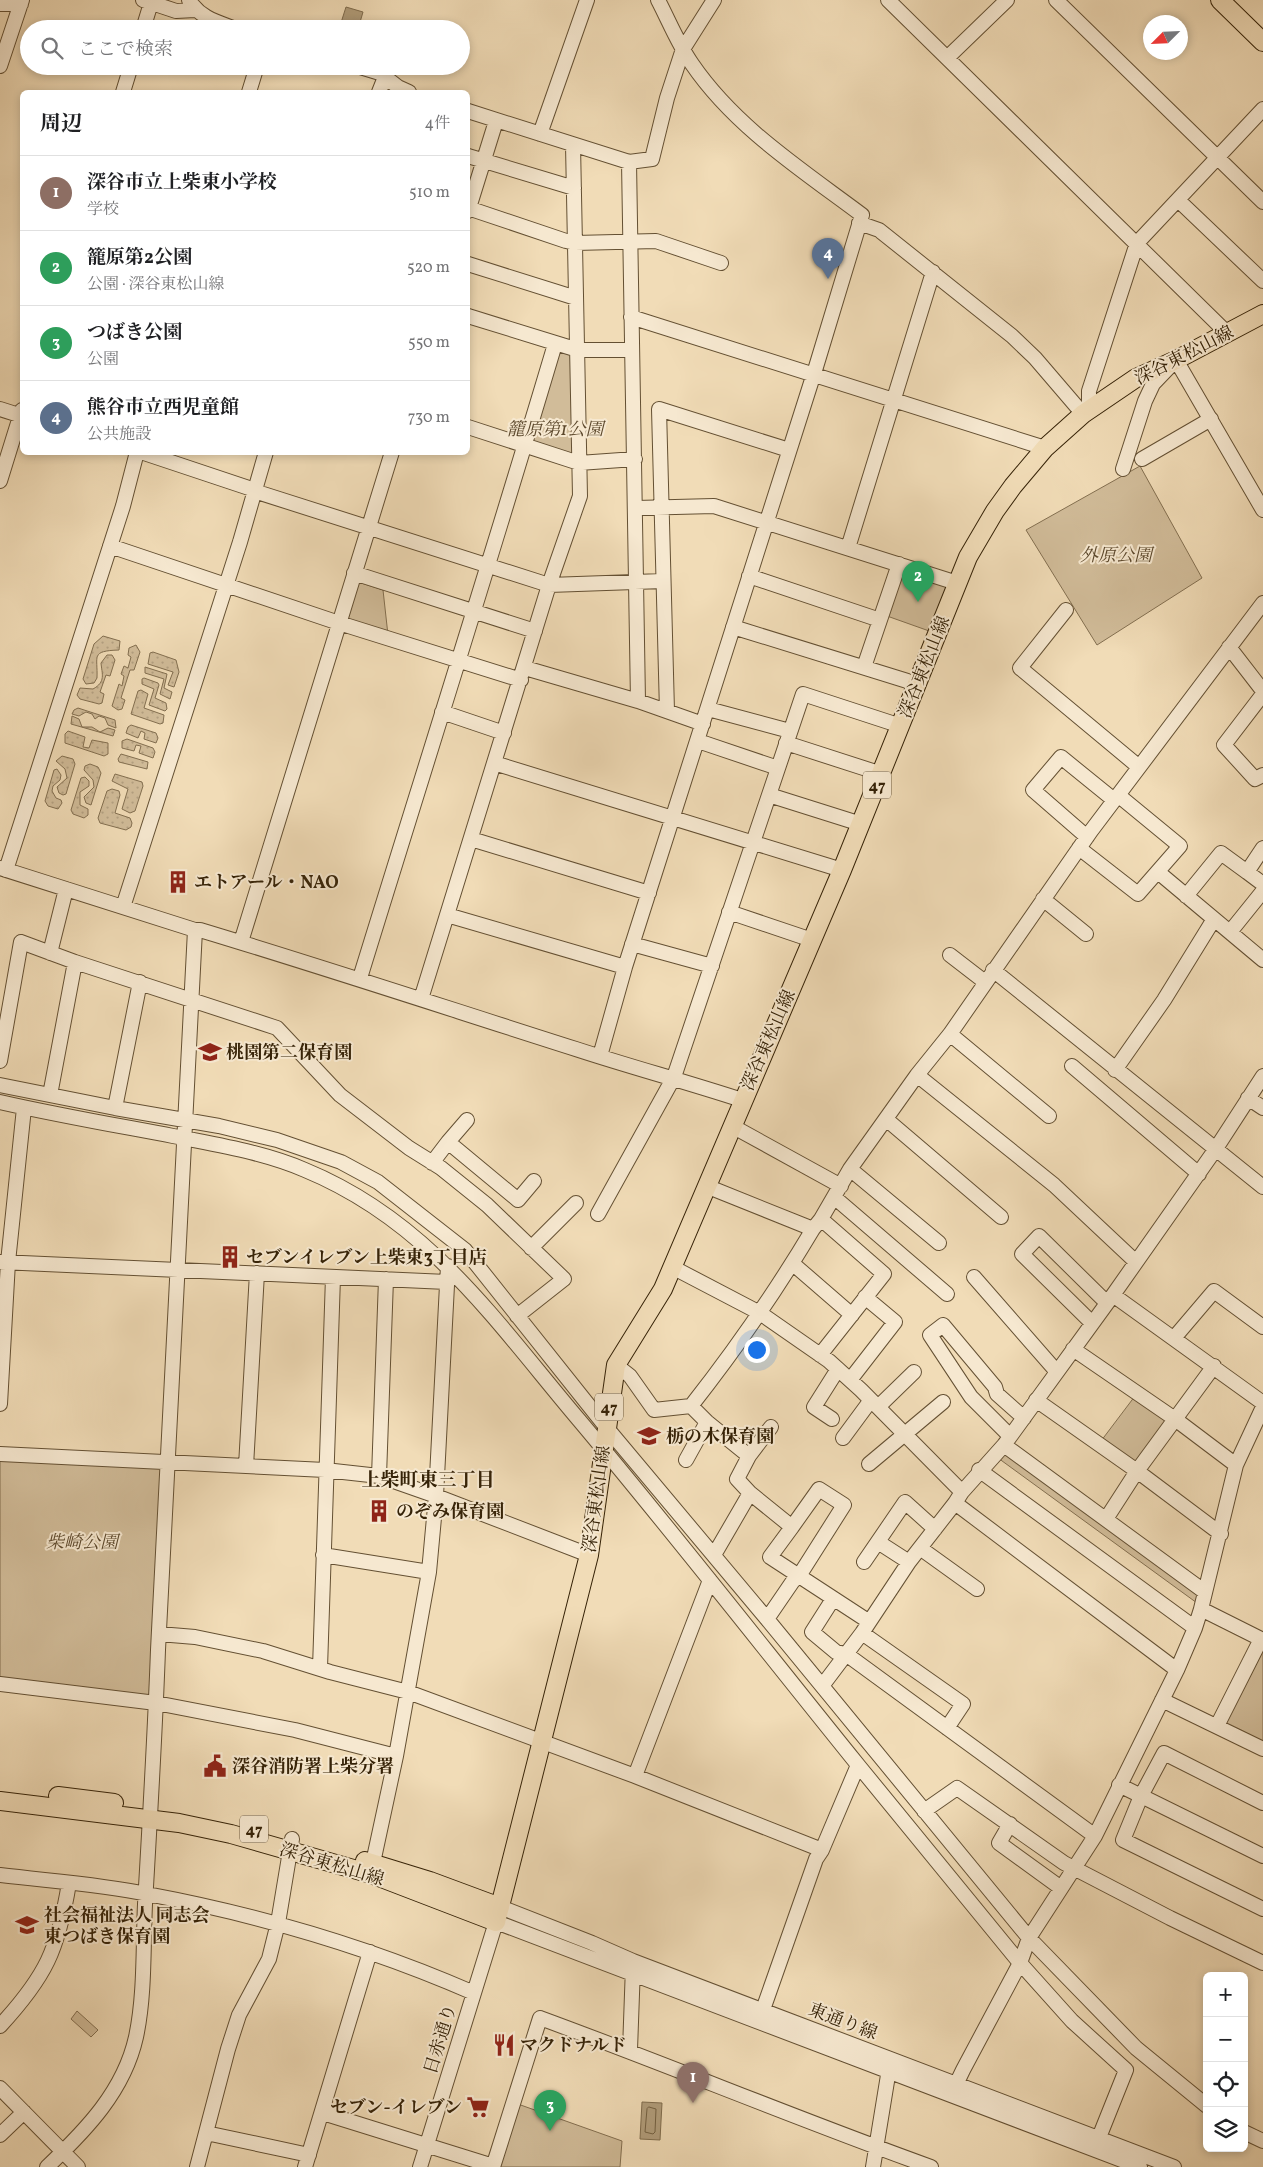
<!DOCTYPE html>
<html lang="ja">
<head>
<meta charset="utf-8">
<style>
	body { margin:0; font-family:Vollkorn,"Noto Serif JP",serif; background:#f2f2f2; color:#202124 }
	.controls { position:absolute; right:15px; bottom:15px; display:grid; overflow:hidden; border-radius:8px; box-shadow:0 2px 8px #0003 }
	.controls button { width:45px; height:45px; display:grid; place-items:center; padding:0; border:0; border-bottom:1px solid #e0e0e0; background:#fff; color:#202124; font:25px sans-serif }
	.compass { position:absolute; left:1143px; top:15px; width:45px; height:45px; border-radius:50%; background:#fff; box-shadow:0 2px 8px #0003; rotate:246deg }
	.you { position:absolute; left:756px; top:1349px; width:18px; height:18px; margin:-12px; border:4px solid #fff; border-radius:50%; background:#1a73e8; box-shadow:0 0 0 8px #1a73e833 }
	.badge { display:grid; place-items:center; width:32px; height:32px; border-radius:50%; background:#8f2418; color:#fff; font-size:16px; font-weight:700 }
	.pin { position:absolute; translate:-50% -41px; filter:drop-shadow(0 1px 2px #0008) }
	.pin::after { content:''; position:absolute; top:26px; width:18px; height:15px; background:inherit; clip-path:polygon(0 0,100% 0,50% 100%) }
	.list { margin:0; padding:0; list-style:none }
	h2 { display:flex; justify-content:space-between; align-items:center; height:65px; margin:0; padding:0 20px; font-size:21px }
	h2 small { font-size:16px; font-weight:400; color:#757577 }
	.list li { display:grid; grid-template-columns:32px 1fr auto; gap:15px; align-items:center; box-sizing:border-box; height:75px; padding:0 20px; border-top:1px solid #e0e0e0 }
	.list b { display:block; font-size:19px; white-space:nowrap }
	.list p { margin:0; font-size:16px; white-space:nowrap; color:#757577 }
	.list em { font-size:16px; font-style:normal; color:#757577 }
	.icon { flex:none; width:28px; height:28px; fill:none; stroke:currentColor; stroke-width:2; stroke-linecap:round; stroke-linejoin:round }
	.map { position:relative; flex:none; width:1263px; height:2167px; overflow:hidden }
	.search { position:absolute; background:#fff; box-shadow:0 2px 8px #0003; left:20px; top:20px; width:450px; height:55px; display:flex; align-items:center; gap:12px; box-sizing:border-box; padding:0 18px; border-radius:28px; color:#757577; font-size:19px }
	.panel { position:absolute; background:#fff; box-shadow:0 2px 8px #0003; left:20px; top:90px; width:450px; height:365px; border-radius:8px }
	.map>svg:first-child { display:block }
	.grass { fill:url(#grass-dots); stroke:#836f50 }
	.park { fill:#d1bc99; stroke:#836f50 }
	.water { fill:#b19d7b; stroke:#7f6c4d }
	.lines { fill:none; stroke-linecap:round; stroke-linejoin:round }
	.shore { stroke:#736041; stroke-width:1 }
	.minor-casing { stroke:#645033; stroke-width:16 }
	.major-casing { stroke:#352207; stroke-width:20 }
	.minor { stroke:#f6e8d0; stroke-width:14 }
	.major { stroke:#f1dcb7; stroke-width:18 }
	.labels { text-anchor:middle; stroke-width:4; stroke-linejoin:round; paint-order:stroke }
	.shield { fill:#f6e8d0; stroke:#6f5d43; stroke-width:1 }
	.shield-label { font-size:16px; font-weight:bold; fill:#352207 }
	.street-label { font-size:18px; fill:#352207; stroke:#f6e8d0 }
	.park-label { font-size:18px; font-style:italic; fill:#5c482c; stroke:#f6e8d0 }
	.poi-label { font-size:18px; font-weight:bold; fill:#352207; stroke:#f6e8d0; text-anchor:start }
	.neighbourhood-label { font-size:19px; font-weight:bold; fill:#352207; stroke:#f6e8d0 }
</style>
</head>
<body>
<div class="map">
<svg width="1263" height="2167" viewBox="0 0 1263 2167">
	<defs>
		<pattern id="grass-dots" width="8" height="8" patternUnits="userSpaceOnUse" patternTransform="scale(1.25)"><rect width="8" height="8" fill="#d1bc99"/><path d="M2 2h.1M6 6h.1" fill="none" stroke="#b4a182" stroke-width="1.8" stroke-linecap="round"/></pattern>
	</defs>
	<rect width="100%" height="100%" fill="#f1dcb7"/>
	<filter id="stains"><feTurbulence type="fractalNoise" baseFrequency=".004" numOctaves="4"/><feColorMatrix values="0 0 0 0 .2 0 0 0 0 .09 0 0 0 0 .02 0 0 0 .5 -.17"/></filter>
	<radialGradient id="worn" r=".72"><stop offset=".6" stop-color="#630" stop-opacity="0"/><stop offset="1" stop-color="#630" stop-opacity=".3"/></radialGradient>
	<path class="grass" d="M103,636l17,5 -1,9c-29,1 -21,6 -22,28l-3,5 -8,1 -3,-5 11,-35z
		M136,645l4,7 -6,18h-4l-9,28 4,2 -3,9 -4,1 -6,-4 7,-22 3,2 2,-10 -3,-2 3,-8 4,2 3,-11 -3,-2 1,-7z
		M153,652l23,8 3,12 -5,15 -6,-2 5,-13 -25,-8 2,-11z
		M107,655h5l3,5 -5,16 -4,-1 -6,17 4,2 -2,9 -3,1 -19,-5 -3,-4 3,-7 13,1c13,-7 9,-15 8,-26z
		M145,667l22,7 -3,14 8,4 -2,7 -10,-5 4,-15 -19,-6z
		M144,678l14,5 1,2 -4,13 11,5 1,6 -2,2 -16,-6 5,-16 -12,-5v-5z
		M141,690l7,4 -4,14 20,7 -1,8 -3,1 -29,-10 7,-23z
		M78,708l37,12 1,8 -8,-3 -3,-7 -6,-2 -4,3 -3,-5 -6,-2 -7,4 -7,-2 2,-4z
		M72,716l7,3 3,8h10l8,5 8,-4 7,2 -2,6 -42,-12z
		M131,725l25,8 2,5 -2,5 -12,-4 1,-6 -4,-2 -3,7 -12,-5 2,-6z
		M68,731l17,6 -2,10 6,1 3,-8 16,3v11l-4,2 -39,-13v-9z
		M127,739l26,9 2,4 -2,6 -14,-5 2,-7 -5,-1 -2,6 -12,-3v-7z
		M121,754l27,8 -1,7 -28,-7 -1,-3z
		M62,756l11,3 2,5 -9,30 -3,1 -4,-2 -2,-6 10,-9 -2,-9 -9,-8z
		M90,764l8,3 3,6 -10,32 -5,-2 -2,-6 10,-10 -1,-7 -9,-10 1,-4z
		M57,769l4,6 -1,5 -7,6 -1,5 4,7 5,2 1,3 -4,6 -10,-3 -3,-5 9,-31z
		M115,774l27,8 1,4 -8,25 -5,2 -8,-4 6,-20 -16,-8z
		M85,777l4,4v5l-9,6v13l8,4v6l-4,3 -11,-4 -2,-4 10,-32z
		M112,789l7,2 1,4 -5,18 15,5 2,5 -1,4 -5,3 -26,-7 -2,-5 9,-27z"/>
	<path class="park" d="M558,349l15,6 1,99 -43,-11z
		M1140,466l62,112 -105,67 -71,-115z
		M903,569l48,18 -19,45 -45,-16z
		M358,582l25,8 5,45 -41,-12z
		M1135,1396l32,23 -29,45 -37,-23z
		M1005,1450l194,141 -2,12 -199,-145z
		M0,1454l167,8 -11,241 -156,-19z
		M1263,1640v109l-46,-23z
		M77,2011l21,19 -7,7 -20,-18z
		M515,2103l107,38 -2,26h-125z"/>
	<path class="water" d="M346,7l17,5 -5,17h-19z
		M642,2102l20,1 -2,37 -20,-1z"/>
	<g class="lines">
		<path class="shore" d="M649,2107l7,2 -1,23 -2,2 -8,-2 2,-23z"/>
		<defs>
			<path id="minor" d="M143,0l33,11 19,-1
				M189,0c11,18 28,22 47,29
				M888,0l339,333
				M1056,0l207,202
				M0,4h21
				M143,29l8,-26
				M947,58l60,-58
				M0,66l22,-66
				M357,66l23,7 18,14 11,5
				M123,92l8,-26
				M249,92l8,-26
				M379,92l6,-15
				M468,111l161,51 23,-3 15,-61 16,-49 31,-49
				M540,134l47,-134
				M468,156l106,32
				M629,162l9,539
				M1178,200l85,81
				M468,208l98,33 9,2 81,-2 65,22
				M468,211l28,-90
				M859,223l20,7 133,106 23,22 48,56
				M468,264l108,34
				M468,316l110,34h54
				M631,317l414,131
				M0,409l22,7
				M1089,409v-18l48,-148 126,-134
				M468,427l111,36 56,-4
				M141,452l114,38
				M1142,459l69,-40
				M1123,469l22,-68 8,-17 23,-24 87,150
				M0,481l22,-71
				M254,491l295,94 114,-4
				M636,508l78,-2 243,77
				M110,546l229,77 182,57
				M848,548l85,-276
				M354,573l181,58
				M749,576l131,44
				M1066,610l-46,58 119,99
				M733,627l184,57
				M1229,647l34,44
				M864,667l35,-103
				M525,668l113,33 65,23
				M1263,694l-39,51 31,34 8,-4
				M708,709l82,22
				M667,711l-8,-302 130,41
				M442,712l62,21
				M698,741l80,27
				M786,743l96,31
				M494,763l348,107
				M769,795l92,29
				M1087,837l-54,-47 28,-33 53,43
				M471,839l178,54
				M1079,848l59,46 42,-48 -62,-51
				M0,868l195,62h5c126,38 250,79 376,119 55,18 111,33 166,51
				M6,870l117,-364 14,-54
				M1158,872l105,88
				M1247,872l16,12
				M1186,896l35,-43 26,19 16,-24
				M1043,899l43,35
				M123,907l117,-365 26,-90
				M729,912l83,28
				M447,915l178,52
				M1230,932l33,-41
				M241,942l151,-490
				M632,944l80,22
				M50,953l16,-64
				M950,955l35,27
				M993,970l270,217
				M360,978c65,-211 132,-422 195,-634
				M421,999l128,-414 31,-89 -7,-351
				M950,1034l99,82
				M600,1056l25,-89 191,-600 46,-152c-60,-45 -127,-88 -170,-151 -14,-20 -23,-43 -34,-64
				M0,1061l21,-119 54,20 202,66 63,67 69,53 32,20 46,37 77,74 -47,37
				M1072,1066l127,108
				M1115,1070l49,-70 50,-81
				M917,1075l137,110 82,77
				M0,1085l115,23 104,18 58,14 64,22 37,20 87,68 141,177 161,192 262,319 107,110 71,58
				M50,1095l25,-133
				M1248,1098l15,10
				M0,1102c57,13 115,23 173,34 44,9 90,16 132,34 124,51 191,152 274,250 95,113 186,230 279,345l-36,85 -6,9 -57,162
				M115,1108l25,-126
				M886,1119l115,98
				M467,1120l-19,22 70,58 16,-19
				M732,1126l109,60
				M432,1163l16,-21
				M850,1169l89,74
				M706,1186l107,43
				M834,1197l113,97
				M598,1214l76,-137 129,-383 98,32
				M531,1248l45,-45
				M0,1262l447,20
				M792,1263l60,52
				M672,1267l88,46 69,48 32,29 101,102
				M974,1277l83,95
				M1113,1295l150,108
				M1092,1323l-70,-69 17,-18 68,67
				M1174,1338l40,-47 49,36
				M1073,1349l102,70 61,46
				M820,1355l64,-81 -63,-55
				M616,1365l14,11 24,34 37,-4 16,16 42,34
				M850,1380l45,-58 -30,-25
				M1036,1400l101,71 84,63
				M0,1404l8,-142 16,-154
				M691,1406c45,-57 85,-115 122,-177l8,-10 29,-50 67,-94 33,-41 141,-203 172,-228
				M878,1407l36,-35
				M832,1419l-18,-12 24,-38
				M1010,1436l-39,-39 -41,-62 13,-10 52,62 2,7 27,24
				M843,1438l28,-38
				M1004,1445l201,147
				M0,1454l325,16 54,6 57,20 153,59
				M686,1460l21,-38
				M869,1464l74,-62
				M246,1466l11,-193
				M979,1470l216,158
				M379,1476l7,-197
				M955,1503l222,167
				M1106,1519l31,-48 77,-105
				M792,1527l-22,30 98,64
				M878,1542l31,20
				M920,1548l57,41
				M323,1555l106,17
				M714,1555l36,-62
				M864,1562l41,-60 30,27
				M833,1599l-21,33 24,20 10,2 249,182
				M1201,1609l62,31
				M767,1619l26,-38 6,-5 45,-71 -25,-16 -27,38 -42,-34 -13,-14 12,-23 22,-29
				M862,1633l101,71 -16,24
				M159,1634l36,3 68,14 67,21 78,20 227,84 187,74
				M320,1668l13,-391
				M0,1684l156,19 139,27 101,26
				M822,1686l40,-53 47,-71 46,-59 7,-11 42,-47 109,-150 102,-145 48,-74
				M1162,1700l101,49
				M1217,1726l44,-87
				M858,1765l162,198 52,58 54,49 -30,75
				M635,1776l75,-196
				M1119,1785l144,71
				M1263,1803l-99,-50 -23,43 -18,44 140,69
				M924,1811l33,-23 107,75 106,55 93,45
				M1010,1824l-11,19 62,45
				M371,1872l25,-116 33,-184 7,-76 12,-230
				M0,1875c49,6 99,9 147,19 112,21 222,53 327,99
				M500,1907l92,36 41,18 541,206
				M0,2026c46,-50 58,-76 69,-143
				M630,2050l3,-84
				M0,2088l78,79
				M951,2095l12,-25 57,-107 9,-25 66,-102 82,-166 18,-42 6,-19 35,-144 27,-58
				M323,2113l170,53
				M1244,2132l19,9
				M206,2133l103,22
				M0,2135l24,-23
				M47,2167c39,-37 77,-76 89,-130 9,-42 7,-89 9,-133 5,-85 10,-170 13,-254 11,-240 26,-480 37,-720
				M197,2167l31,-118 11,-34 30,-56 9,-36 14,-84
				M305,2167l65,-215
				M420,2167l76,-245 644,245
				M493,2167l47,-149c131,48 260,102 391,149
				M873,2167l17,-104"/>
			<path id="major" d="M1220,0l43,42
				M58,1796l56,7
				M0,1801l179,22 52,11 140,40 125,48 93,-367 27,-190 47,-76 179,-419 126,-313 27,-46 18,-25 32,-38 38,-34 53,-36 40,-18 87,-46
				M365,1861l65,20 70,26"/>
		</defs>
		<use href="#minor" class="minor-casing"/>
		<use href="#major" class="major-casing"/>
		<use href="#minor" class="minor"/>
		<use href="#major" class="major"/>
	</g>
	<defs>
		<symbol id="building-bare" viewBox="-9 -9 18 18"><path d="M-4-6H4V6H1V3H-1V6H-4ZM-2.5-4.3h1.7v1.8h-1.7ZM.8-4.3h1.7v1.8H.8ZM-2.5-1h1.7V.8h-1.7ZM.8-1h1.7V.8H.8Z" fill="#8f2418" stroke="#f6e8d0" stroke-width="2.5" paint-order="stroke"/></symbol>
		<symbol id="school-bare" viewBox="-9 -9 18 18"><path d="M0-5L7-2L0 1L-7-2ZM-4 1L0 2.5L4 1V4Q0 6-4 4Z" fill="#8f2418" stroke="#f6e8d0" stroke-width="2.5" paint-order="stroke"/></symbol>
		<symbol id="civic-bare" viewBox="-9 -9 18 18"><path d="M-.6-6.5H3V-4.5H.6V-3L4-1V1h2V6H-6V1h2V-1L-.6-3ZM-1.2 2.5V6h2.4V2.5Z" fill="#8f2418" stroke="#f6e8d0" stroke-width="2.5" paint-order="stroke"/></symbol>
		<symbol id="restaurant-bare" viewBox="-9 -9 18 18"><path d="M-5-6h1v4h1v-4h1v4h1v-4h1v5L-1.5 .5V6h-2V.5L-5-1ZM5-6V6H3V1.5H1.5Q1.5-4 5-6Z" fill="#8f2418" stroke="#f6e8d0" stroke-width="2.5" paint-order="stroke"/></symbol>
		<symbol id="supermarket-bare" viewBox="-9 -9 18 18"><path d="M-6-5.5h2.5l.6 2H6L4.5 2H-2.5L-4.4-4H-6ZM-1.5 3.2a1.3 1.3 0 1 0 .1 0ZM3 3.2a1.3 1.3 0 1 0 .1 0Z" fill="#8f2418" stroke="#f6e8d0" stroke-width="2.5" paint-order="stroke"/></symbol>
	</defs>
	<g fill-rule="evenodd">
		<use href="#building-bare" x="162" y="866" width="32" height="32"/>
		<use href="#school-bare" x="194" y="1036" width="32" height="32"/>
		<use href="#building-bare" x="214" y="1241" width="32" height="32"/>
		<use href="#school-bare" x="633" y="1420" width="32" height="32"/>
		<use href="#building-bare" x="363" y="1495" width="32" height="32"/>
		<use href="#civic-bare" x="199" y="1750" width="32" height="32"/>
		<use href="#school-bare" x="11" y="1909" width="32" height="32"/>
		<use href="#restaurant-bare" x="488" y="2029" width="32" height="32"/>
		<use href="#supermarket-bare" x="462" y="2091" width="32" height="32"/>
	</g>
	<g class="labels">
		<g class="shield">
			<rect x="863" y="771.5" width="28" height="27" rx="4"/>
			<rect x="595" y="1393.5" width="28" height="27" rx="4"/>
			<rect x="240" y="1815.5" width="28" height="27" rx="4"/>
		</g>
		<g class="shield-label">
			<text x="877" y="791">47</text>
			<text x="609" y="1413">47</text>
			<text x="254" y="1835">47</text>
		</g>
		<g class="street-label">
			<text transform="translate(1184 355) rotate(-27)" y="6">深谷東松山線</text>
			<text transform="translate(924 667) rotate(-68)" y="6">深谷東松山線</text>
			<text transform="translate(768 1040) rotate(-66)" y="6">深谷東松山線</text>
			<text transform="translate(596 1499) rotate(-82)" y="6">深谷東松山線</text>
			<text transform="translate(332 1864) rotate(17)" y="6">深谷東松山線</text>
			<text transform="translate(843 2021) rotate(21)" y="6">東通り線</text>
			<text transform="translate(440 2039) rotate(-73)" y="6">日赤通り</text>
		</g>
		<g class="park-label">
			<text x="555" y="435">籠原第1公園</text>
			<text x="1116" y="561">外原公園</text>
			<text x="82" y="1548">柴崎公園</text>
		</g>
		<g class="poi-label">
			<text x="194" y="888">エトアール・NAO</text>
			<text x="226" y="1058">桃園第二保育園</text>
			<text x="246" y="1263">セブンイレブン上柴東3丁目店</text>
			<text x="666" y="1442">栃の木保育園</text>
			<text x="396" y="1517">のぞみ保育園</text>
			<text x="232" y="1772">深谷消防署上柴分署</text>
			<text x="44" y="1921">社会福祉法人 同志会<tspan x="44" dy="21">東つばき保育園</tspan></text>
			<text x="520" y="2051">マクドナルド</text>
			<text x="462" y="2113" text-anchor="end">セブン-イレブン</text>
		</g>
		<g class="neighbourhood-label">
			<text x="428" y="1486">上柴町東三丁目</text>
		</g>
	</g>
	<rect width="100%" height="100%" filter="url(#stains)"/>
	<rect width="100%" height="100%" fill="url(#worn)"/>
</svg>
<div class="controls">
<button>+</button>
<button>−</button>
<button><svg class="icon" aria-label="locate" viewBox="0 0 24 24"><circle cx="12" cy="12" r="6"/><path d="M12 2v4M12 18v4M2 12h4M18 12h4"/></svg></button>
<button><svg class="icon" aria-label="layers" viewBox="0 0 24 24"><path d="M12 4l9 5-9 5-9-5zM3 14l9 5 9-5"/></svg></button>
</div>
<svg class="compass" viewBox="-18 -18 36 36"><path d="M0-13l5 13h-10z" fill="#e53935"/><path d="M0 13l5-13h-10z" fill="#757577"/></svg>
<div class="you"></div>
<div class="pin badge" style="left:693px;top:2103px;background:#8d6e63">1</div>
<div class="pin badge" style="left:918px;top:602px;background:#2e9e5b">2</div>
<div class="pin badge" style="left:550px;top:2131px;background:#2e9e5b">3</div>
<div class="pin badge" style="left:828px;top:279px;background:#5c6f8a">4</div>
<div class="search"><svg class="icon" aria-label="search" viewBox="0 0 24 24"><circle cx="10" cy="10" r="6"/><path d="M15 15l6 6"/></svg>ここで検索</div>
<section class="panel">
<h2>周辺<small>4件</small></h2>
<ul class="list">
<li><span class="badge" style="background:#8d6e63">1</span><div><b>深谷市立上柴東小学校</b><p>学校</p></div><em>510 m</em></li>
<li><span class="badge" style="background:#2e9e5b">2</span><div><b>籠原第2公園</b><p>公園 · 深谷東松山線</p></div><em>520 m</em></li>
<li><span class="badge" style="background:#2e9e5b">3</span><div><b>つばき公園</b><p>公園</p></div><em>550 m</em></li>
<li><span class="badge" style="background:#5c6f8a">4</span><div><b>熊谷市立西児童館</b><p>公共施設</p></div><em>730 m</em></li>
</ul>
</section>
</div>
</body>
</html>
